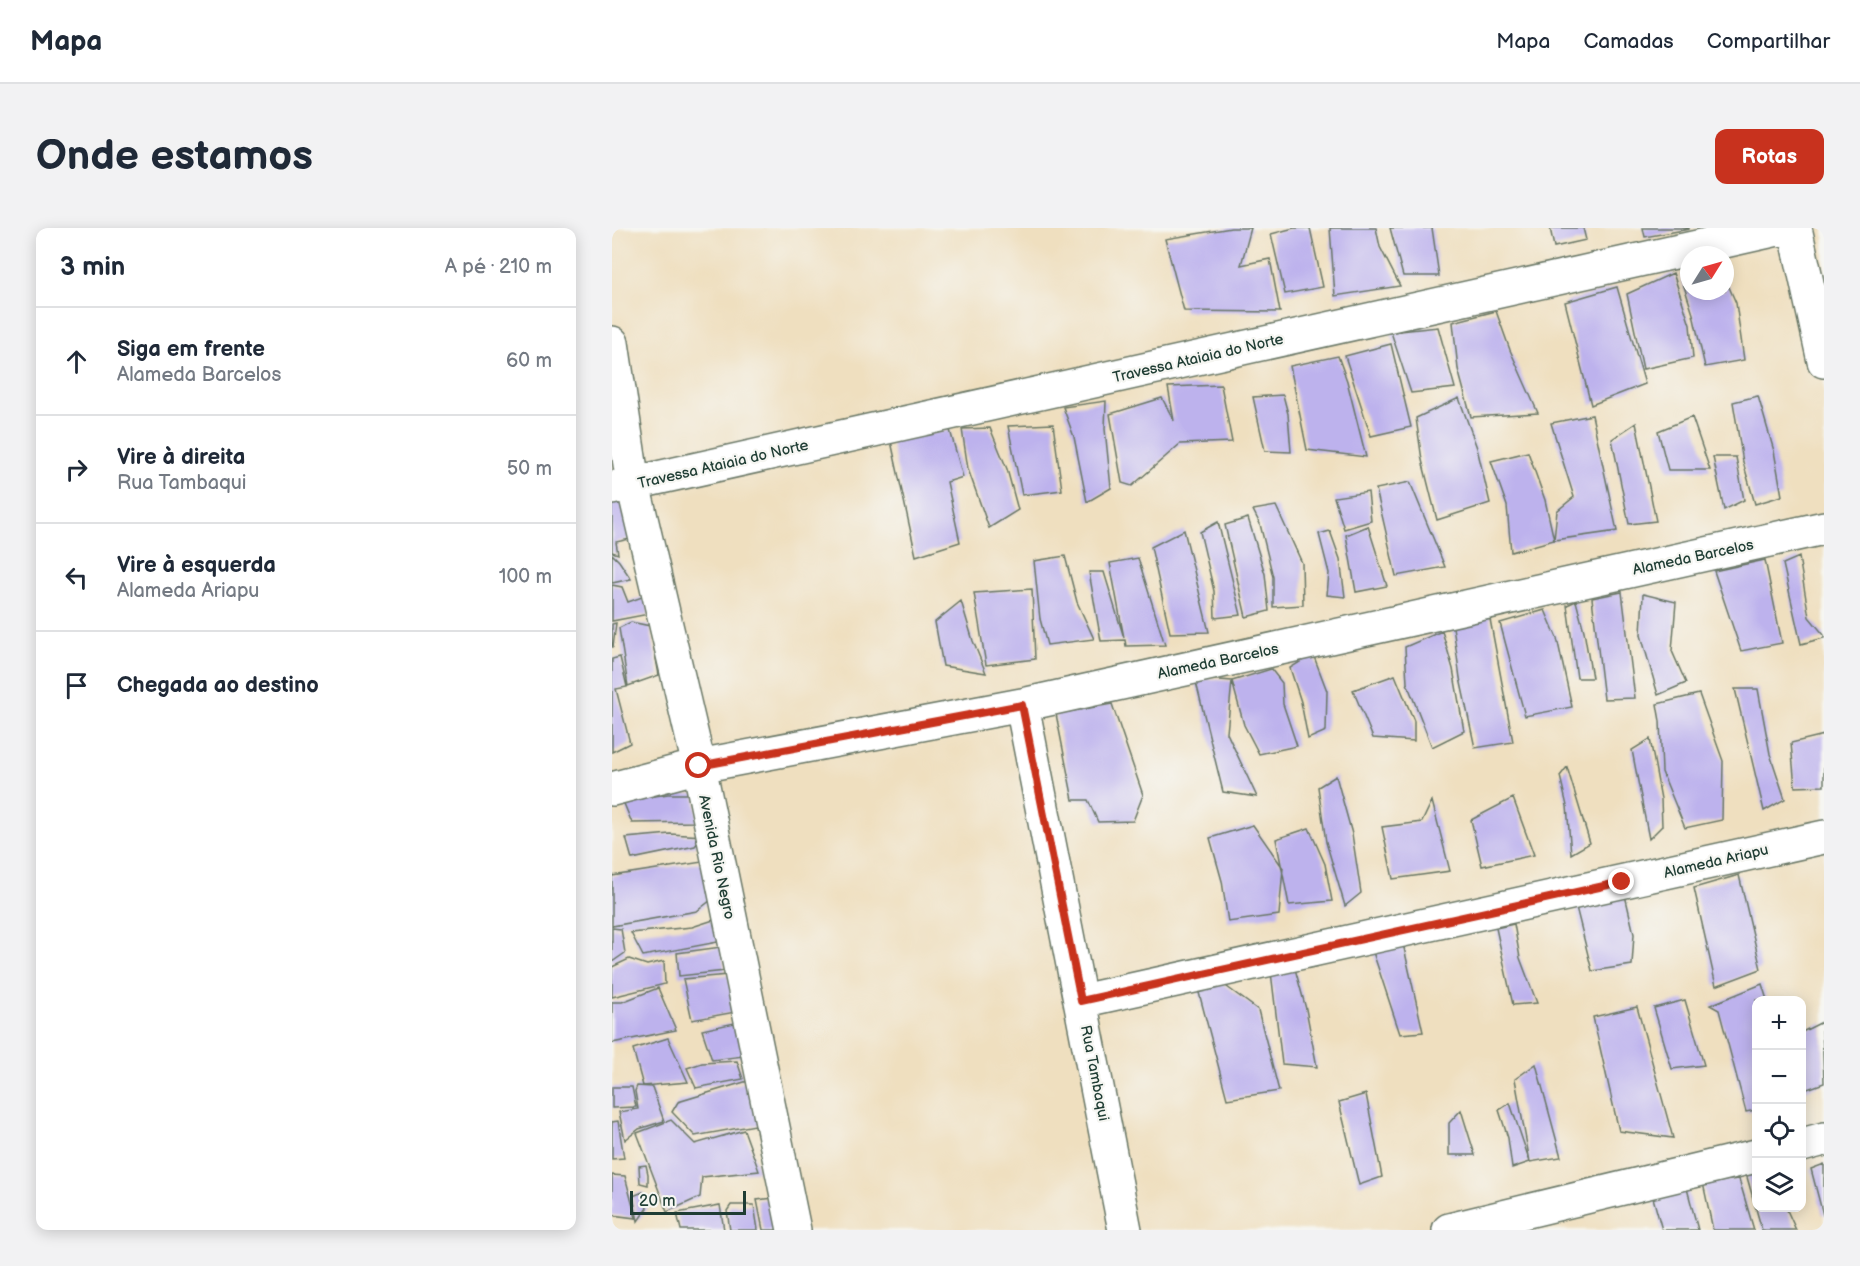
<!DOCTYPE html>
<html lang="pt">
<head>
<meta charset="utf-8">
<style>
	body { margin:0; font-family:"Balsamiq Sans",sans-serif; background:#f2f2f3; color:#1f2937 }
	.controls { position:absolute; right:18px; bottom:18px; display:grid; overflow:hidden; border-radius:12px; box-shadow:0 3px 15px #0003 }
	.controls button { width:54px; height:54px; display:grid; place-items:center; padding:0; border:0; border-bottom:2px solid #e0e1e3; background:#fff; color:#1f2937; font:30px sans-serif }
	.compass { position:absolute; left:1068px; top:18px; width:54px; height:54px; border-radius:50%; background:#fff; box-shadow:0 3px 15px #0003; rotate:53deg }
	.scale { position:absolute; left:18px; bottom:15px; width:116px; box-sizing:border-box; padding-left:6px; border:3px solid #1f3d34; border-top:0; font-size:16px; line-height:21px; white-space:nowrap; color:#1f3d34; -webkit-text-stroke:4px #f6f6f2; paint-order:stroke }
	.stop { position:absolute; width:18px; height:18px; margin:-14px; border:4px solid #c8321e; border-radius:50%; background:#fff }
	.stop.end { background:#c8321e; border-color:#fff; box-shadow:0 2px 6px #0008 }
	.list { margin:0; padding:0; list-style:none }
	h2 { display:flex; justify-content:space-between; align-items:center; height:78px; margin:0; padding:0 24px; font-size:26px }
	h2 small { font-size:20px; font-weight:400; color:#747a83 }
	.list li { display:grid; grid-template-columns:39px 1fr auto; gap:18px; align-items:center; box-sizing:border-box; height:108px; padding:0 24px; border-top:2px solid #e0e1e3 }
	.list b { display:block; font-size:22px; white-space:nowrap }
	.list p { margin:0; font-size:20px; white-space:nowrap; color:#747a83 }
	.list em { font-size:20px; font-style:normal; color:#747a83 }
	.icon { flex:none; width:33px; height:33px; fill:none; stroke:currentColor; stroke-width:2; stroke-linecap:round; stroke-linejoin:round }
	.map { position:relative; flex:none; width:1212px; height:1002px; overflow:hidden; border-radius:12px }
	header { display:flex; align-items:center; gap:36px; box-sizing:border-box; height:84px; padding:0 30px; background:#fff; border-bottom:2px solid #e0e1e3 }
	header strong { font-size:28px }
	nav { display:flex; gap:33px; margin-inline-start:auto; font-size:21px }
	.intro { display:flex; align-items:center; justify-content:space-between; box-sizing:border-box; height:144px; padding:0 36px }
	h1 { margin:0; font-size:42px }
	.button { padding:15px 27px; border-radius:12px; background:#c8321e; color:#fff; font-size:21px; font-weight:700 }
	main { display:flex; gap:36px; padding:0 36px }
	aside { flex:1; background:#fff; border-radius:12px; box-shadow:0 3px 15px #0003 }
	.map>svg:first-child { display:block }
	.building { fill:#bdb2ed }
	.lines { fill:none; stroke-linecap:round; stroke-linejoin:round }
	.minor-casing { stroke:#687665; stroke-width:36 }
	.minor { stroke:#fff; stroke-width:33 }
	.route { stroke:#c8321e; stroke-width:8 }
	.labels { text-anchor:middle; stroke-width:4.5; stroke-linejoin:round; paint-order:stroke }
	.street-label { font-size:15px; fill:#1f3d34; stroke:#f6f6f2 }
</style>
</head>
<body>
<header>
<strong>Mapa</strong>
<nav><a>Mapa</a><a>Camadas</a><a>Compartilhar</a></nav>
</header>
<div class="intro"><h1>Onde estamos</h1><a class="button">Rotas</a></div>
<main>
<aside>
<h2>3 min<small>A pé · 210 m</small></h2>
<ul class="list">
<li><svg class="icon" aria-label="ahead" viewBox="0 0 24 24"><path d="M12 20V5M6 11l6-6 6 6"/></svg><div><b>Siga em frente</b><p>Alameda Barcelos</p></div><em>60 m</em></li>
<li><svg class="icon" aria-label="right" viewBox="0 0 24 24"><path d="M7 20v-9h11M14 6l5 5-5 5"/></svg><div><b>Vire à direita</b><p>Rua Tambaqui</p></div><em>50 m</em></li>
<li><svg class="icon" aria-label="left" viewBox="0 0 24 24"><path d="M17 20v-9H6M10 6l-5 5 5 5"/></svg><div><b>Vire à esquerda</b><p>Alameda Ariapu</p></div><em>100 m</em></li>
<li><svg class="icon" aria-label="arrive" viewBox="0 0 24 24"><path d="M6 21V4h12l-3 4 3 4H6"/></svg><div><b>Chegada ao destino</b></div></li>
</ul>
</aside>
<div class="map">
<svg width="1212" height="1002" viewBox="0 0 1212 1002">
	<rect width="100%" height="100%" fill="#f6f6f2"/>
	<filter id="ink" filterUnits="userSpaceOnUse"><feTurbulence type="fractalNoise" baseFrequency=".0167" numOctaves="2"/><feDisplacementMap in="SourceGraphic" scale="12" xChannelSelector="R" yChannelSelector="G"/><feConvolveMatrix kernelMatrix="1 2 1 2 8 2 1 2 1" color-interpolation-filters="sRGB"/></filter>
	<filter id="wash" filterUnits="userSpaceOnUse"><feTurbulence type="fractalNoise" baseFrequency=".008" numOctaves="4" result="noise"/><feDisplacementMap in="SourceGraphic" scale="24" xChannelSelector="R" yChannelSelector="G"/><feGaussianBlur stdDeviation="1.35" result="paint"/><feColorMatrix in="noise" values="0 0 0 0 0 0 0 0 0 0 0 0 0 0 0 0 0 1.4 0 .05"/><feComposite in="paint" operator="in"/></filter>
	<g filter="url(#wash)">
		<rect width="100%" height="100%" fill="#efdfbf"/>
		<g id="blocks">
			<path class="building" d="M619,0h20l-10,37 29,-6 10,53 -96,-1 -19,-72z
				M682,0h16l13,59 -38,7 -14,-60z
				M718,0h46l4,19 20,39 -65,10z
				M778,0h42l7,48h-36z
				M938,0h33l3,12 -32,7z
				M1031,0h46v1l-44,8z
				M1061,45l17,52 3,33 -50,11 -16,-75z
				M1077,47v16h36v-13l11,25 8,57 -39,7 -12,-53 -12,-37z
				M1005,59l28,97 -54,21 -26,-103z
				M884,83l14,39 28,63 -67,4 -13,-48 -5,-47z
				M826,99l17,61 -44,5 -20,-61z
				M779,116l20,83 -40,9 -26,-80z
				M726,128l9,25 19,76 -59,-7 -17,-84z
				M609,157l11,57 -52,2 -48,42 -10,-3 -12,-69 52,-16 12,23 -6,-34z
				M671,167l5,19 3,38 -26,-1 -12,-54z
				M1146,168l16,55 8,45 -27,8 -12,-42 -10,-60z
				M847,170l18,50 13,55 -53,17 -15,-60 -6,-42z
				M494,173l-1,28 6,59 -24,14 -13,-65 -11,-30z
				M980,187l25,116 -63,9 3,-29 17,-14 -23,-74z
				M1080,189l18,53h-42l-10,-39z
				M1024,195l20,98 -27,3 -17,-85z
				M441,196l9,66 -40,5 -14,-69z
				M378,200l17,41 11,41 -29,18 -21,-59 -6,-40z
				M338,202l13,47 -16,5 13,60 -44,14 -25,-115z
				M916,224l17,48 9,40 -43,12 -4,-46 -16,-45z
				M1101,229h23l8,43 -20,10z
				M798,254l35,85 -49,9 -20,-87z
				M756,264l3,29 -27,8 -10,-32z
				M11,267l16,42 -23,5 2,12 -6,-2v-55z
				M664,278l26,57 1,42 -30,2v-30l-13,-53 -7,-14z
				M636,290l17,56 4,37 -23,6 -21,-92z
				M606,294l23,93 -26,3 -1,-27 -14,-59z
				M756,298l19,60 -31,6 -10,-57z
				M572,302l25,102 -39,1 -19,-86z
				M718,303l10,28 5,38 -18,-2 2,-22 -10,-39z
				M0,326l7,7 12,18 -19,4z
				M453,328l12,46 17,37 -47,6 -7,-26 -6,-58z
				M1187,329l10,60 15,18v3l-23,6 -18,-80z
				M526,330l27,87 -39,1 -1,-6 -24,1 -12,-69h15l20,66 -14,-75z
				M1153,332l17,83 -41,8 -27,-80z
				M0,357l10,2 6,15 14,-5 5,5 2,12 -37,7z
				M420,361l3,70 -49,6 -12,-72z
				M1010,364l13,106 -31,1 -12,-101z
				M1031,366l33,8 -4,49 14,32 -28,12 -17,-60z
				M349,373l12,40 13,32 -43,-7 -8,-44z
				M964,373l8,30 8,47h-15l-10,-73z
				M875,375l26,139 -38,6 -15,-70 -8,-59z
				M933,382l12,28 15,69 -47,9 -25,-93z
				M19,394l19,4 9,49 -31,11 -9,-58z
				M4,395l-3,24h-1v-23z
				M830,403l11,38 11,62 -32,16 -25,-64 -2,-36z
				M701,426l14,37 -1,40 -18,8 -7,-37 -11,-34z
				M8,429l7,30 -11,2 14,54 -18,9v-93z
				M659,441l11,14 1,21 14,42 -38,8 -15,-29 -12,-44z
				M783,447l19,46v20l-41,-3 -20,-48z
				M583,450l37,3 -5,52 30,64 -34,-5z
				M1123,461h23l12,65 15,45 -21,12z
				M1087,466l24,67 -1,59 -37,8 -23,-56 -2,-51 -3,-17z
				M500,476l31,91 -10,26 -35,1 -10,-22h-15l-17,-86z
				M1212,507v51l-29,1 -4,-44z
				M1038,511l11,60 1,27 -13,13 -17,-89z
				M955,539l23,76 -19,11 -4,-48 -7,-30z
				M724,548l16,58 9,59 -16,13 -19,-64 -8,-55z
				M56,566h27l3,28 -66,1 -9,-22z
				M901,570l21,57 -52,11 -11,-46z
				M820,573l18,70 -57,8 -11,-52 40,-5z
				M641,597l30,43 -4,47 -51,7 -6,-41 -12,-43z
				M697,600l16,36 7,37 -43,4 -13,-66z
				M58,606l33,2 -8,10 -63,13 -6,-21z
				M90,634l14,34 -19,15 -85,15v-50z
				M1127,647l22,94 -45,17 -22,-98z
				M1010,654l12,52 -2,31 -40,6 -16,-64z
				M114,688l8,23 -91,17 -12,-23 61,-6z
				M902,696l6,34 17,45 -24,2 -17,-77z
				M0,700l9,1 4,24 -13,9z
				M790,711l21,93 -23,2 -29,-88z
				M109,719l4,24 -46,5 -2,-23z
				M17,731l18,6 17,-4 1,23 -53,13v-30z
				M682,737l12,44 11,58 -35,-3 -11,-92z
				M116,747l13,36 -49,9 -9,-41z
				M611,756l35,26 21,81 -52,8 -30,-114z
				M1150,756l5,16h-11v110l-10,2 -27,-102 -9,-5z
				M46,760l18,42 -64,13v-41h10z
				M1073,772l19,65 -32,4 -18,-61z
				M1025,779l36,131 -54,-7 -26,-114z
				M127,794l13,33 -40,5 -10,-30z
				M1210,794l2,61 -22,8v-59z
				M56,810l20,44 -45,4 -10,-37z
				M125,833l6,18 -47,9 -9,-20 15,-5z
				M924,836l25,93 -31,5 -15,-83z
				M139,852l10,44 -66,12 -23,-24 6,-10z
				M25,858l15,1 12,34 -25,8 -14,11 -6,-28 19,-3 -3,-18z
				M0,859h20l4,20 -24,1z
				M754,866l16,83 -23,8 -20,-83z
				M898,875l20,59 -18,6 -4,-30 -9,-28z
				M849,882l14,45h-26v-32z
				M59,892l24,24 49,-14 15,41 -57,6 -2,20 -33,15 -30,-79z
				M6,893l6,37 -12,1v-37z
				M1212,936v51h-1l-12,-46z
				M34,937l2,9v11l-8,-2 -1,-17z
				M1144,939v41h30l10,22h-34l-17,-60z
				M0,947l13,1 11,42 -24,-3z
				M1072,949l14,53h-36l-12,-43z
				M1127,951l15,51h-41l-10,-47z
				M31,964l4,16 -9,13 -5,-25z
				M162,970l13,32h-24l-6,-30z
				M108,977l4,25h-43l-4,-17z
				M119,977h23l4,25h-28l-3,-19z"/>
		</g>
	</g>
	<g filter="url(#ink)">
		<use href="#blocks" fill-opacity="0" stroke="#687665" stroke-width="1.5"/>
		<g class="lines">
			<defs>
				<path id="minor" d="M1183,0l29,133
					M0,115l21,141 66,282 95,464
					M0,260l1171,-260
					M410,477l103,525
					M0,561l87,-23 323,-61 802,-177
					M469,773l743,-164
					M1190,917l22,-6
					M837,1002l307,-74"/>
			</defs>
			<use href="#minor" class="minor-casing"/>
			<use href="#minor" class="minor"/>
		</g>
	</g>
	<g class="lines" filter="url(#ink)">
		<path class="route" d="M87,538l323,-61 59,296 541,-119"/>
	</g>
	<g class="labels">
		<g class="street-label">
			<text transform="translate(586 130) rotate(-13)" y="5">Travessa Ataiaia do Norte</text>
			<text transform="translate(111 236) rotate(-13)" y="5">Travessa Ataiaia do Norte</text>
			<text transform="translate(1081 329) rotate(-12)" y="5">Alameda Barcelos</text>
			<text transform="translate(606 433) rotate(-12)" y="5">Alameda Barcelos</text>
			<text transform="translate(105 629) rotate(78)" y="5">Avenida Rio Negro</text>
			<text transform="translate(1104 633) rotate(-13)" y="5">Alameda Ariapu</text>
			<text transform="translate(483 845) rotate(79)" y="5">Rua Tambaqui</text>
		</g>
	</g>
</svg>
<div class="controls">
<button>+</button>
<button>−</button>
<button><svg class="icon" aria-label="locate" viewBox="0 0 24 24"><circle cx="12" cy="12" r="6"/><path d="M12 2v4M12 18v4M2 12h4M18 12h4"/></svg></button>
<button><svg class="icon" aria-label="layers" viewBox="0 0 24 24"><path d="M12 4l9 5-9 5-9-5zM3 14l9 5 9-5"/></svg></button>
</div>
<svg class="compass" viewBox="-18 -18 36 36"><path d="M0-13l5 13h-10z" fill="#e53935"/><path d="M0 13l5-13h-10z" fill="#747a83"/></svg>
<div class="scale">20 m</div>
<div class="stop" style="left:87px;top:538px"></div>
<div class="stop end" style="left:1010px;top:654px"></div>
</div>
</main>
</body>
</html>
